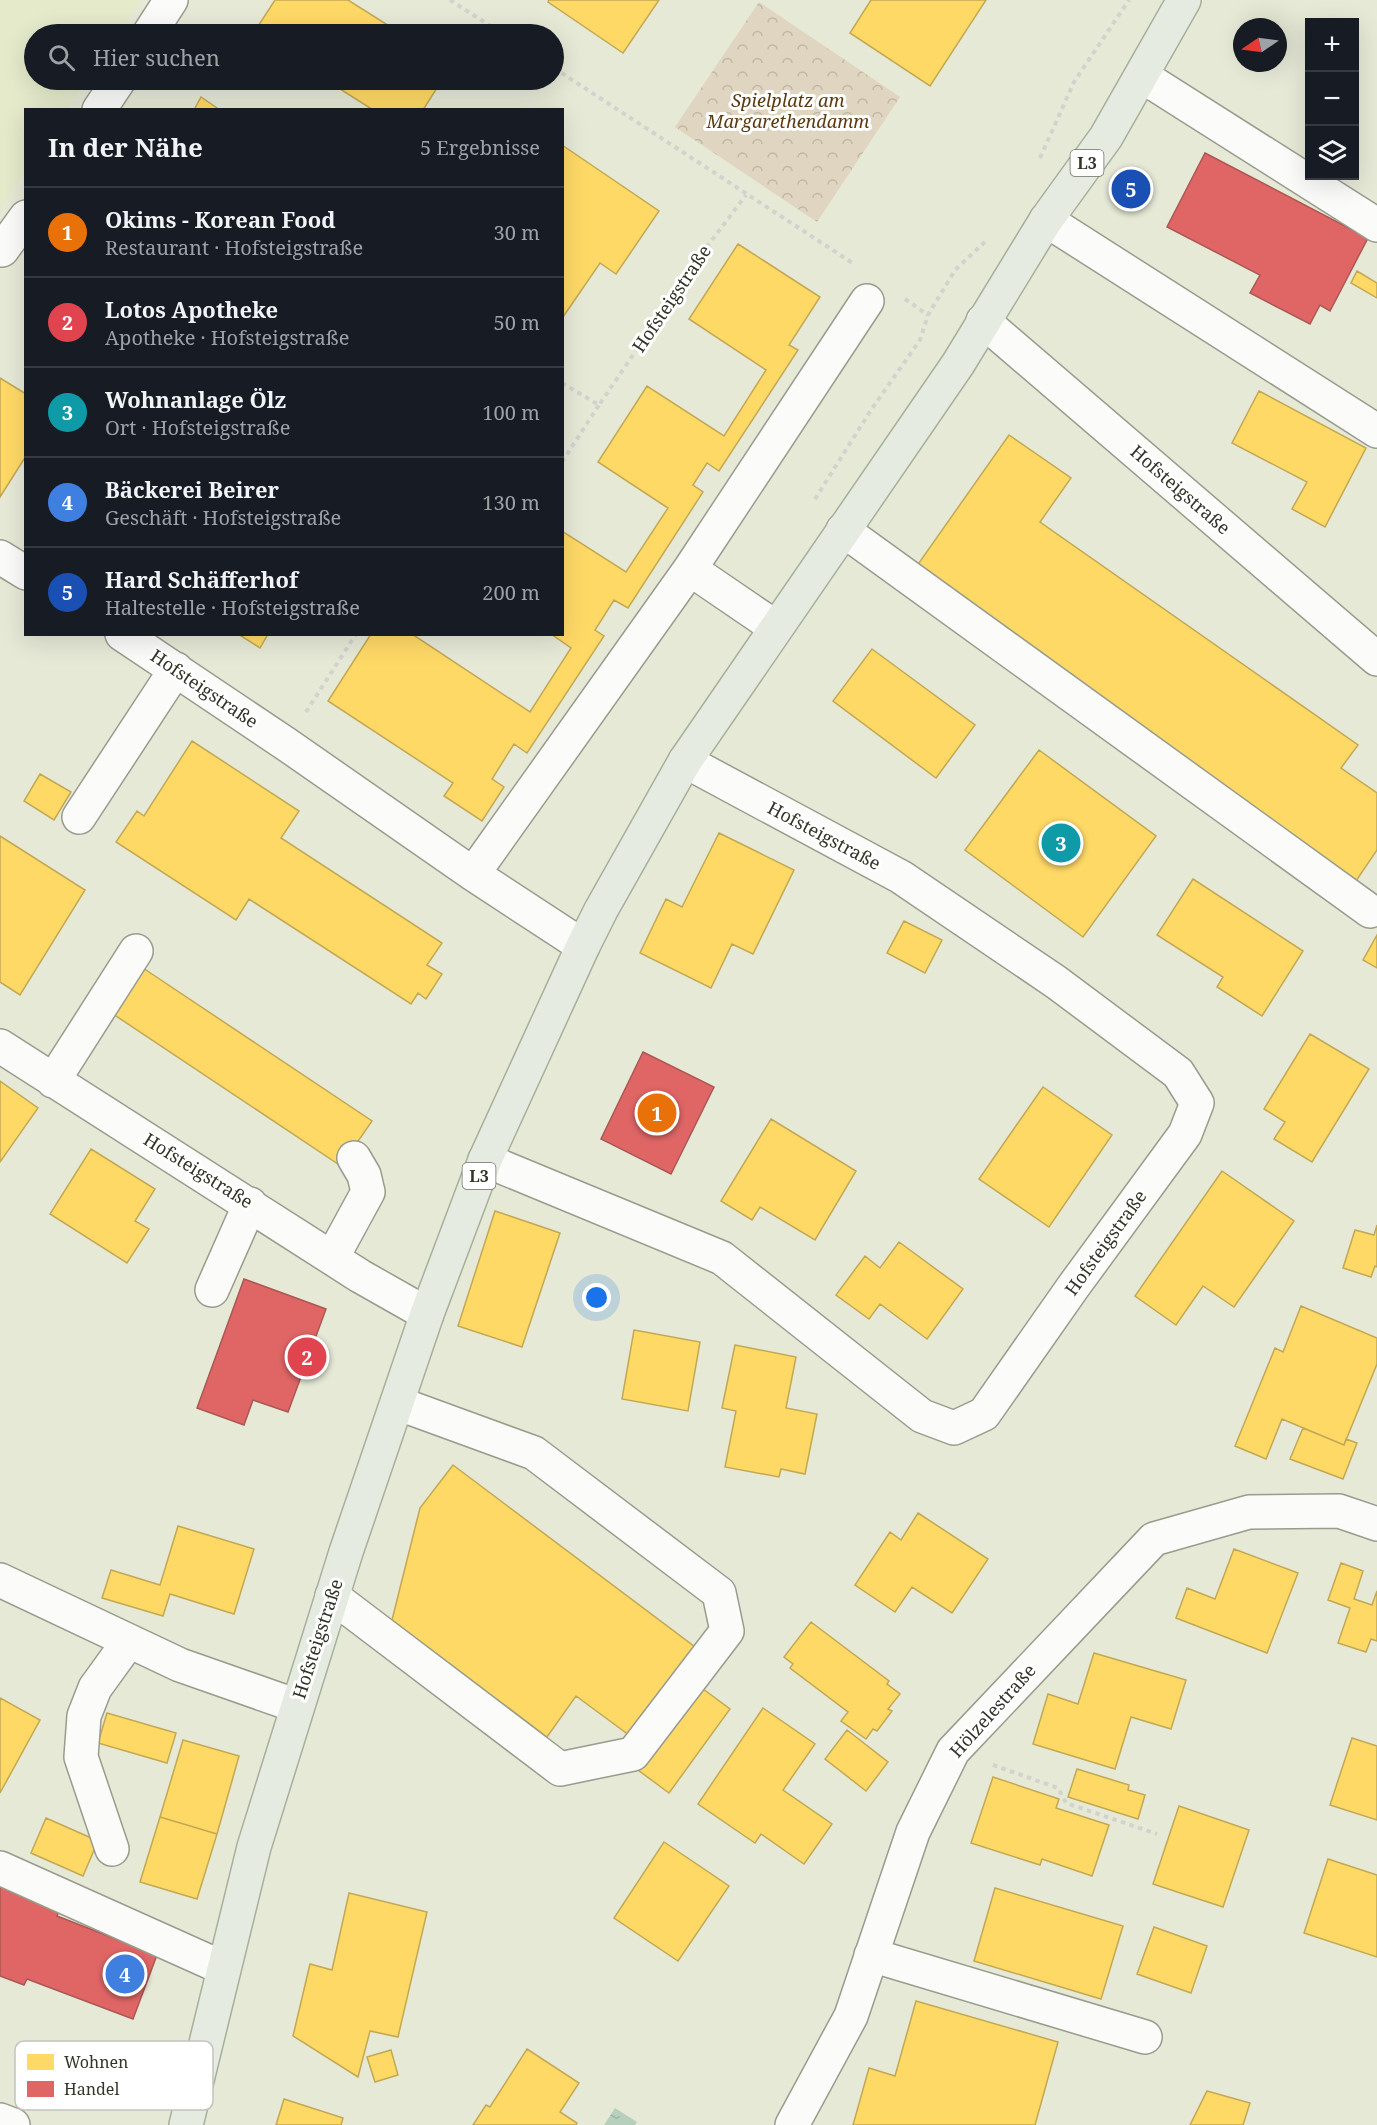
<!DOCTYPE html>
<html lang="de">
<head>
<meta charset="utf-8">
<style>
	body { margin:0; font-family:"Noto Serif",serif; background:#20242c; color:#f1f3f6 }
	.controls { position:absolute; right:18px; top:18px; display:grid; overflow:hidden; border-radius:0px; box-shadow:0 6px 24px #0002 }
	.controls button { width:54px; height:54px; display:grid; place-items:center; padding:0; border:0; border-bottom:2px solid #363941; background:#171b24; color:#f1f3f6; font:30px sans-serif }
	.compass { position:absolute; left:1233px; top:18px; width:54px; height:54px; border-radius:50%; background:#171b24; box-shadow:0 6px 24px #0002; rotate:257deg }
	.you { position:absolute; left:597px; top:1298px; width:21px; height:21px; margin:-15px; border:4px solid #fff; border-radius:50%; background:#1a73e8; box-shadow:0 0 0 9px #1a73e833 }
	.badge { display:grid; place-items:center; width:39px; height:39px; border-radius:50%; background:#ea580c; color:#fff; font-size:20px; font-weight:700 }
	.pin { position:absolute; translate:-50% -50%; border:3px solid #fff; box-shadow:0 2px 6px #0006 }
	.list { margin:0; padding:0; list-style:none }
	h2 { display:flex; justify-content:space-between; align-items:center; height:78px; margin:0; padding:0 24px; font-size:26px }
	h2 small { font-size:20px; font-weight:400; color:#9ea1a6 }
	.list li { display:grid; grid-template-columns:39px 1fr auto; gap:18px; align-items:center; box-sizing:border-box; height:90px; padding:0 24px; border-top:2px solid #363941 }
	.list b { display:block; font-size:22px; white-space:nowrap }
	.list p { margin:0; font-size:20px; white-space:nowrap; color:#9ea1a6 }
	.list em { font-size:20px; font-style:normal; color:#9ea1a6 }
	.icon { flex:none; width:33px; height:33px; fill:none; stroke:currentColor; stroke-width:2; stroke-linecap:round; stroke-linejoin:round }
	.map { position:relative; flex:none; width:1377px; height:2125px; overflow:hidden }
	.search { position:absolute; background:#171b24; box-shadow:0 6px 24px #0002; left:24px; top:24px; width:540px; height:66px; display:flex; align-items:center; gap:15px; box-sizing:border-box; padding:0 21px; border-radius:33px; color:#9ea1a6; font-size:22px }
	.panel { position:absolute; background:#171b24; box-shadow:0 6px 24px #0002; left:24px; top:108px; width:540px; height:528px; border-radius:0px }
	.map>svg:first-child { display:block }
	.built { fill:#e4eaca }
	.forest { fill:url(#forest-crowns) }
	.water { fill:url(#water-ripples) }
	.homes { fill:#ffd966; stroke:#c2a853; stroke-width:1.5 }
	.shops { fill:#e06666; stroke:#ac5753; stroke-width:1.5 }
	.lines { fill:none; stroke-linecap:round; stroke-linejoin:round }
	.minor-casing { stroke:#999b8d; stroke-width:36 }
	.major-casing { stroke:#a5b09b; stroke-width:36 }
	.path { stroke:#d2d3cd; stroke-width:4; stroke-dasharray:4.5 4.5; stroke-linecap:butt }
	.minor { stroke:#fbfcf9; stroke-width:33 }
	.major { stroke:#e5ebe1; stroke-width:33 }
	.labels { text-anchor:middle; stroke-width:6; stroke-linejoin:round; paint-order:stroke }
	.shield { fill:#fff; stroke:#707268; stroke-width:1.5 }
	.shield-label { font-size:16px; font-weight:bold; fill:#333528 }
	.park-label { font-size:18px; font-style:italic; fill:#5c3a10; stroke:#fff }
	.street-label { font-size:18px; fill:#333528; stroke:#fff }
	.key { fill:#fff; stroke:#c2c2be; stroke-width:1.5 }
	.key-label { font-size:16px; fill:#333528 }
</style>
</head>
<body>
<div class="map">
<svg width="1377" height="2125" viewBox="0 0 1377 2125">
	<defs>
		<pattern id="forest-crowns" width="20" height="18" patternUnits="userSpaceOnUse" patternTransform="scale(1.5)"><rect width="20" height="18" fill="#dfd5c0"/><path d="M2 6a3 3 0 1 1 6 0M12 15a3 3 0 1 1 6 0" fill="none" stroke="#c0b7a5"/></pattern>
		<pattern id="water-ripples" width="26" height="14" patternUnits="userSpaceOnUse" patternTransform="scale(1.5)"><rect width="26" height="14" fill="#b7d0be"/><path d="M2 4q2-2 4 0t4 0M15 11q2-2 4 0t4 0" fill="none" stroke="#9eb3a3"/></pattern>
	</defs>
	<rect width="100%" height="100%" fill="#e6e9d6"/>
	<path class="built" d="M0,0h141l-24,34h-83v46h53l-20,29 -41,1 -1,61 -25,38z"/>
	<path class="forest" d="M759,2l141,95 -83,125 -142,-95z"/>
	<path class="water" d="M615,2108l22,14 -2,3h-31z"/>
	<path class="homes" d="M275,0h73l54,34h-149z
		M549,0h110l-36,53 -75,-51z
		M871,0h115l-56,86 -80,-53z
		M326,80h116l-19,30h-50z
		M201,97l19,13h-26z
		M562,145l97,66 -43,63 -16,-11 -37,54z
		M738,244l82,53 -31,48 9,5 -79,121 -12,-8 -14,22 10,7 -75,116 -14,-8 -19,30 9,6 -77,117 -13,-9 -22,35 12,8 -22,34 -38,-25 9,-13 -125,-82 43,-67h41l118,78 41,-64 -20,-14h11v-103l64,41 42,-64 -70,-46 49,-76 77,50 42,-66 -77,-51z
		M1357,271l20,12v15l-26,-15z
		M0,378l26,16v62l-26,41z
		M1259,391l107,57 -41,79 -33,-18 15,-27 -75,-39z
		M1009,435l62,43 -31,44 318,223 -17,23 36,25v57l-21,31 -442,-311z
		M238,634h30l-8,14z
		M872,649l103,76 -39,53 -103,-77z
		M192,741l107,70 -18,27 161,105 -15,22 15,9 -16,25 -8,-6 -7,11 -162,-105 -13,21 -120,-78 21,-31 7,5z
		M1039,750l117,86 -73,101 -118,-87z
		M40,774l31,18 -17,28 -30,-19z
		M719,833l75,37 -41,84 -21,-10 -21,44 -71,-35 26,-54 16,8z
		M0,836l85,54 -65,105 -20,-13z
		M1193,879l110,72 -41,65 -45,-29 6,-10 -66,-42z
		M904,921l38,19 -17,33 -38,-20z
		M1377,935v33l-14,-8z
		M140,966l232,155 -31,45 -231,-154z
		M1310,1034l59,35 -57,93 -38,-23 11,-17 -21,-13z
		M0,1081l38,27 -38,54z
		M1043,1087l69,48 -63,92 -70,-48z
		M771,1119l85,52 -41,69 -55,-33 -8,13 -31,-19z
		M91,1149l64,40 -20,32 14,8 -22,34 -77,-49z
		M1222,1171l72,50 -60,86 -31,-21 -27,39 -41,-29z
		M495,1211l65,22 -38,114 -64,-21z
		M1377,1225v42l-2,-1 -4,11 -28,-9 12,-38 19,5z
		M899,1242l64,47 -36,50 -47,-35 -11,15 -33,-24 29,-39 15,12z
		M1301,1306l76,32v26l-33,81 -62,-26 -16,40 -31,-13 40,-98 8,4z
		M634,1330l66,12 -12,69 -66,-12z
		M735,1345l61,12 -10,51 31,6 -12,60 -24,-5 -2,8 -54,-10 11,-56 -14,-3z
		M1303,1428l41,17 2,-6 11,4 -14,36 -53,-20z
		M453,1465l246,185 -66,88 -57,-42 -29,41 -155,-117 28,-112z
		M918,1513l70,46 -36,54 -40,-26 -17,25 -40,-27 35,-53 11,8z
		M178,1526l76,23 -20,65 -64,-20 -7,22 -61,-18 9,-28 49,15z
		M1234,1549l64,24 -31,80 -91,-35 11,-30 28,11z
		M1341,1563l22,8 -9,28 18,6 5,-14v50l-6,-2 -5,13 -28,-9 12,-35 -22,-8z
		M811,1622l78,59 -2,3 13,10 -12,15 4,2 -15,20 -4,-2 -7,10 -25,-18 7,-9 -58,-44 3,-4 -9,-7z
		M1094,1653l92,27 -15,49 -40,-12 -16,52 -82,-25 15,-50 30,10z
		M699,1686l31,23 -61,84 -31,-23z
		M0,1698l40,22 -40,73z
		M763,1708l52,36 -32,46 49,34 -28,40 -43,-30 -6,9 -57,-39z
		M107,1713l69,20 -9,30 -69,-20z
		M847,1730l41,32 -22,29 -41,-32z
		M1352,1738l25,8v74l-47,-15z
		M183,1740l56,16 -22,78 -57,-17z
		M1077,1769l52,16 -1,5 17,5 -7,24 -70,-22z
		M993,1777l66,22 -3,9 53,17 -17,51 -50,-17 -2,6 -69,-22z
		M1179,1806l70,24 -26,77 -70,-23z
		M160,1817l57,17 -20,65 -57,-17z
		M46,1818l52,23 -15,35 -52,-23z
		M664,1842l65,44 -51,75 -64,-43z
		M1328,1859l49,16v82l-73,-24z
		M995,1888l128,38 -22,73 -127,-38z
		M349,1893l78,19 -29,125 -28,-6 -12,46 -65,-41 17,-72 22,6z
		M1154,1927l53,19 -16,47 -54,-19z
		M916,2001l142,41 -23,83h-182l16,-57 26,8z
		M527,2049l52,34 -19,29 17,11 -1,2h-103l13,-20 4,2z
		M391,2050l7,25 -23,7 -8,-25z
		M1207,2091l43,12 -7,22h-53z
		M284,2099l59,19 -2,7h-65z"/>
	<path class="shops" d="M1205,153l163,85 -38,73 -10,-6 -10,19 -60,-31 10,-18 -93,-48z
		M643,1052l71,35 -43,87 -70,-35z
		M244,1279l82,30 -38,103 -35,-12 -9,25 -47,-17z
		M0,1874l64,25 -7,17 100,39 -24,64 -106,-40 -3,6 -24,-9z"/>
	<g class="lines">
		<defs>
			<path id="minor" d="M149,34l22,-34
				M1142,76l235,149
				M99,110l20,-30
				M1046,220l331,211
				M2,250l24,-33
				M983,321l394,338
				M843,530l527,381
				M0,557l26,16
				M690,569l85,58
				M122,634l164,110 187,130 110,72
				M79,817l97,-148
				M473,874l217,-305 177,-268
				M0,1046l360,230 67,38
				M53,1081l83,-130
				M485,1160l237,98 200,158 32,12 30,-14 89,-127 112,-153 12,-31 -19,-30 -122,-91 -155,-105 -216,-116
				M332,1258l36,-66 -4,-17 -10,-17
				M212,1290l38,-86
				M0,1580l180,85 117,41
				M332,1596l228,173 73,-15 94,-123 -8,-38 -185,-140 -137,-50
				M112,1849l-31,-92 3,-41 11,-28 34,-47
				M0,1868l223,100
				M871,1955l274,82
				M0,2120l13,5
				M792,2125l59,-109 62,-184 40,-81 201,-212 95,-27 90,-1 38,13"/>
			<path id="major" d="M186,2125l68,-278 92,-295 81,-238 58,-154 98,-214 18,-36 84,-149 273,-397 88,-144 60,-83 78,-137"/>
		</defs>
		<use href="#minor" class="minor-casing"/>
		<use href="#major" class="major-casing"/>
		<path class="path" d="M450,0l53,34
			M554,68l300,196
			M1040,158l34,-76 55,-82
			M905,299l23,16
			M562,383l37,22 104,-153 43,-57
			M562,462l37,-57
			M815,499l56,-89 49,-70 8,-25 27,-45 32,-30
			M306,712l50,-78
			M993,1765l65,23 8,15 91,31"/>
		<use href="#minor" class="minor"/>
		<use href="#major" class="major"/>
	</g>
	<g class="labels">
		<g class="shield">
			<rect x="1070.5" y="150" width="33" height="26" rx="4.5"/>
			<rect x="462.5" y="1163" width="33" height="26" rx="4.5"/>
		</g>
		<g class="shield-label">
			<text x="1087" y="169">L3</text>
			<text x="479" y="1182">L3</text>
		</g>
		<g class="park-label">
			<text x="788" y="107">Spielplatz am<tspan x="788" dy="21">Margarethendamm</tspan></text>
		</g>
		<g class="street-label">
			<text transform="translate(672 299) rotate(-56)" y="6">Hofsteigstraße</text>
			<text transform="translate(1180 490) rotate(41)" y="6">Hofsteigstraße</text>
			<text transform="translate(204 689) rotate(34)" y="6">Hofsteigstraße</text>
			<text transform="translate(824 836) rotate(28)" y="6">Hofsteigstraße</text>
			<text transform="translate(198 1171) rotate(32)" y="6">Hofsteigstraße</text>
			<text transform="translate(1106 1243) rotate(-54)" y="6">Hofsteigstraße</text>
			<text transform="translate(318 1639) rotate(-72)" y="6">Hofsteigstraße</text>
			<text transform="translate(993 1711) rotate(-48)" y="6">Hölzelestraße</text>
		</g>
	</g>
	<rect x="15" y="2041" width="198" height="69" rx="9" class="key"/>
	<rect x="27" y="2054" width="27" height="16" fill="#ffd966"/>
	<rect x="27" y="2081" width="27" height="16" fill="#e06666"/>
	<g class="key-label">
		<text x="64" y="2068">Wohnen</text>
		<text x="64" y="2095">Handel</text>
	</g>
</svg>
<div class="controls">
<button>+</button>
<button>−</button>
<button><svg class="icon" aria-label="layers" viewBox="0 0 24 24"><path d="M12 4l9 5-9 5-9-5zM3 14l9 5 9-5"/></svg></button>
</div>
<svg class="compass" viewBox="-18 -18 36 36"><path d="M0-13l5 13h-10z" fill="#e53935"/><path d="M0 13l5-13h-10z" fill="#9ea1a6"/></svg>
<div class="you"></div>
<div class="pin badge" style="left:657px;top:1113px;background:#e8710a">1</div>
<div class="pin badge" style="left:307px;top:1357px;background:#e0444e">2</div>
<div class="pin badge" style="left:1061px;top:843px;background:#0f9aa8">3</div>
<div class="pin badge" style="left:125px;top:1974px;background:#3f7fe0">4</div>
<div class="pin badge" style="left:1131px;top:189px;background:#1a4fb4">5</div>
<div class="search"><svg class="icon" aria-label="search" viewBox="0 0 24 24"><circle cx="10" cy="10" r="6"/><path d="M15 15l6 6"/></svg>Hier suchen</div>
<section class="panel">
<h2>In der Nähe<small>5 Ergebnisse</small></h2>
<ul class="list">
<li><span class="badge" style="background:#e8710a">1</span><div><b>Okims - Korean Food</b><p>Restaurant · Hofsteigstraße</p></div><em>30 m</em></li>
<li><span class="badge" style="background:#e0444e">2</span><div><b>Lotos Apotheke</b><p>Apotheke · Hofsteigstraße</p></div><em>50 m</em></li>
<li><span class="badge" style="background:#0f9aa8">3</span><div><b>Wohnanlage Ölz</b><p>Ort · Hofsteigstraße</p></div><em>100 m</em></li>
<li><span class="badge" style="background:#3f7fe0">4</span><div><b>Bäckerei Beirer</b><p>Geschäft · Hofsteigstraße</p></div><em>130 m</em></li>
<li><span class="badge" style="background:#1a4fb4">5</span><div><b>Hard Schäfferhof</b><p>Haltestelle · Hofsteigstraße</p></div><em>200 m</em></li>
</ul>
</section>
</div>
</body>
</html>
